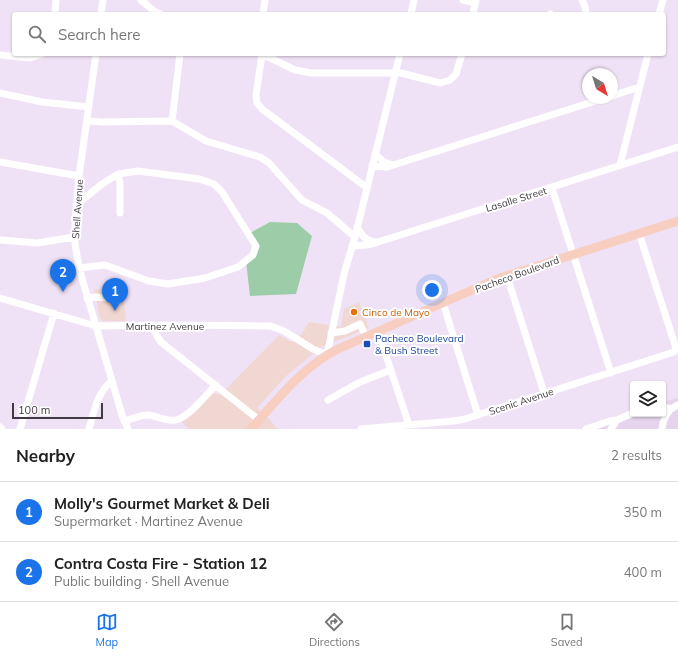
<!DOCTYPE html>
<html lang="en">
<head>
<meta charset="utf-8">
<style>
	body { margin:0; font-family:Mulish,sans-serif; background:#f2f2f2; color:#222 }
	.controls { position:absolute; right:12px; bottom:12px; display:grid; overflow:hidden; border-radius:4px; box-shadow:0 1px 3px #0004 }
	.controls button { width:36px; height:36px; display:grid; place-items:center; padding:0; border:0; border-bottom:1px solid #e0e0e0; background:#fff; color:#222; font:20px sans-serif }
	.compass { position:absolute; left:582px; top:68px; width:36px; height:36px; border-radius:50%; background:#fff; box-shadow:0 1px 3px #0004; rotate:142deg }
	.scale { position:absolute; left:12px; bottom:10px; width:91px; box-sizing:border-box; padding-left:4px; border:2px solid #403a42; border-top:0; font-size:11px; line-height:14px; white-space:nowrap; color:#403a42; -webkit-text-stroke:3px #fff; paint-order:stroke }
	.you { position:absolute; left:432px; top:290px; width:14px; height:14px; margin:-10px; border:3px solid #fff; border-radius:50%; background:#1a73e8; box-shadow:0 0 0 6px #1a73e833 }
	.badge { display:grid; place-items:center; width:26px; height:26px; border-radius:50%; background:#1a73e8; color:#fff; font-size:13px; font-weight:700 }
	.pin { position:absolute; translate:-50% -33px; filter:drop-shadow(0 1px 2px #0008) }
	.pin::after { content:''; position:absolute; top:21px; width:14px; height:12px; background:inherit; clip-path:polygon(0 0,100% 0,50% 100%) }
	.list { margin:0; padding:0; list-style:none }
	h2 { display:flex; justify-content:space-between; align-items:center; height:52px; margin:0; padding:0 16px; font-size:17px }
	h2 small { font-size:13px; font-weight:400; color:#767676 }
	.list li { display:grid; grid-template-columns:26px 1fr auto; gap:12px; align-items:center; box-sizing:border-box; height:60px; padding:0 16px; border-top:1px solid #e0e0e0 }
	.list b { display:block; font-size:15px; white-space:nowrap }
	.list p { margin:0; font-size:13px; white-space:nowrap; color:#767676 }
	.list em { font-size:13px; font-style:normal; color:#767676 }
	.icon { flex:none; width:22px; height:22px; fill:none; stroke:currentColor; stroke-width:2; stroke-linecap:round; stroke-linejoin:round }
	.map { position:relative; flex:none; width:678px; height:429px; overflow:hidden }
	.search { position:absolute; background:#fff; box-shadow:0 1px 3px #0004; left:12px; right:12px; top:12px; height:44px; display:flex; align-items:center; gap:10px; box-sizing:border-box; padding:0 14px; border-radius:4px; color:#767676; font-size:15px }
	.sheet { height:172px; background:#fff }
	nav { display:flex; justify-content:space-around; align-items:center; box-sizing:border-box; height:56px; border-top:1px solid #e0e0e0; background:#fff; font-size:11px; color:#767676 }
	nav a { display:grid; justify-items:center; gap:2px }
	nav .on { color:#1a73e8 }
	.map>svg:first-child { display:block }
	.commercial { fill:#f1d7d2 }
	.built { fill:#e6d4ee }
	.green { fill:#9dcca8 }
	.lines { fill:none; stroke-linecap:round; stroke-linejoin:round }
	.minor { stroke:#fff; stroke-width:7 }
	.major { stroke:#f8cec1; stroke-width:9 }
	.food-dot { fill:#e8710a; stroke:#fff; stroke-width:1.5 }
	.transit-dot { fill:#1a4fb4; stroke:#fff; stroke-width:1.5 }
	.labels { text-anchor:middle; stroke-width:4; stroke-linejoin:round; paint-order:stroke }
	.street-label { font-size:10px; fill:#403a42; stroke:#fff }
	.food-label { font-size:10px; fill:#c56008; stroke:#fff; text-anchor:start }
	.transit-label { font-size:10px; fill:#164399; stroke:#fff; text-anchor:start }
</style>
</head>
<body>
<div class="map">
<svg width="678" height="429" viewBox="0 0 678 429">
	<rect width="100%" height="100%" fill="#f0e2f6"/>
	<path class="commercial" d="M112,287l11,3 3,31h-23l-3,-3 -6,-28z
		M359,302l10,26 -48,19 -36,30 -28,31 15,14 5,7h-88l-7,-7 31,-29 7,2 59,-60 12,7 10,-7 8,-13 32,5 3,-18z"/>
	<path class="built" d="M678,398v31h-99l54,-17v2h30v-12z"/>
	<path class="green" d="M270,222l27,1 15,13 -16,58 -46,2 -4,-35 10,-15 -8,-12z"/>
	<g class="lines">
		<path class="minor" d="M141,0l14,12 6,2
			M463,0l12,3
			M582,0l3,7 1,7
			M55,14l1,-14
			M101,14l2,-14
			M263,14l2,-14
			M411,14l3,-14
			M473,14l3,-14
			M550,14h1
			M659,14l4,-14
			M96,54l-17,122 -5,61 5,31 43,147 6,14
			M262,54l33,16 17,3h89l39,10 10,-3 6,-6 6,-20
			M262,54l-6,41 1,8 5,6 104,78
			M0,55l30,3 12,-4
			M0,93l42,9 47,5
			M612,96l27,-9
			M87,121l16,1 69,-1 34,20 54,16 9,6 33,37 25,13 28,24
			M172,121l8,-67
			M375,154l9,8 9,3
			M0,162l79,14
			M620,165l28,-111
			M372,166l15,1 218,-69
			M118,174l2,9v30
			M552,188l59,185
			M76,205l26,-21 16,-10 20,-3 61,8 15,5 8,8 34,54 -3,9 -15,12 -33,11 -37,6 -19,-3 -44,-16 -26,3
			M357,227c5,8 8,14 18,15
			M0,240l37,3 37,-6
			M352,246l15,-1 11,-3 300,-95
			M507,276l37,117
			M0,298l96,28 72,-1 103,1 13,5 29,18 14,6 17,-81 11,-37 45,-183
			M87,299l8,-2 15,1
			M443,303l35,112
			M152,325l5,11 4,6 98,78
			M378,331l31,94
			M331,333l14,-2 15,-7 6,13
			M328,400l32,-18 31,-12
			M663,407l8,2
			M124,421c8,-2 16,-6 24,-6 10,1 18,7 28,5 14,-4 29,-24 40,-35
			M0,427l2,2
			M20,429l34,-116
			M89,429c5,-17 8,-37 23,-48
			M361,429l93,-8 11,-2 209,-67 2,-2 -1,-5 -36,-112
			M586,429l24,-8 7,-1
			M611,429l6,-9 16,-7
			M662,429c1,-10 6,-20 16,-24"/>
		<path class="major" d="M251,429c27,-30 51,-62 87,-80l159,-70 181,-58"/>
	</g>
	<circle class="food-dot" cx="354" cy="312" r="4"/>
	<rect class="transit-dot" x="363" y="340" width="8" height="8" rx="2"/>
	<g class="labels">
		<g class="street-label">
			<text transform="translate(516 199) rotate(-17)" y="4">Lasalle Street</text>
			<text transform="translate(77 209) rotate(-86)" y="4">Shell Avenue</text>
			<text transform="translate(517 274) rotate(-20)" y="4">Pacheco Boulevard</text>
			<text x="165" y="330">Martinez Avenue</text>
			<text transform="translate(521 401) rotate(-18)" y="4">Scenic Avenue</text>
		</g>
		<g class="food-label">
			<text x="362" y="316">Cinco de Mayo</text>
		</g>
		<g class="transit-label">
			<text x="375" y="342">Pacheco Boulevard<tspan x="375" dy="12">&amp; Bush Street</tspan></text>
		</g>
	</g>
</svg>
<div class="controls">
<button><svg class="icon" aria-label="layers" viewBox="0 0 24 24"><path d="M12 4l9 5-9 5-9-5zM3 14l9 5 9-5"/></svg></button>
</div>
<svg class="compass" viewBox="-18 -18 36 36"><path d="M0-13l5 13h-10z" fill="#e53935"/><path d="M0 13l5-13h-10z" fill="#767676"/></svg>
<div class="scale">100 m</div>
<div class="you"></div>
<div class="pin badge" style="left:115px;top:311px">1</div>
<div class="pin badge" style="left:63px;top:292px">2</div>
<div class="search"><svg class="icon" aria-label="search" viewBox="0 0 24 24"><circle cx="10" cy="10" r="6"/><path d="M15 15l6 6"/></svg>Search here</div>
</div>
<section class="sheet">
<h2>Nearby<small>2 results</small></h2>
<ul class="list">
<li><span class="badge">1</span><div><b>Molly's Gourmet Market &amp; Deli</b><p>Supermarket · Martinez Avenue</p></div><em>350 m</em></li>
<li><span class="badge">2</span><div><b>Contra Costa Fire - Station 12</b><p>Public building · Shell Avenue</p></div><em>400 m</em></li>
</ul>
</section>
<nav>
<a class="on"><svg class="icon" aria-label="map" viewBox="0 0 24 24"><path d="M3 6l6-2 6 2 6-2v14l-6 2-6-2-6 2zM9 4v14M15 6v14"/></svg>Map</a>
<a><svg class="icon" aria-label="directions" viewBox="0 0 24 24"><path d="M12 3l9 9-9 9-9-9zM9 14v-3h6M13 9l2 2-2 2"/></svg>Directions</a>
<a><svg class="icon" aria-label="saved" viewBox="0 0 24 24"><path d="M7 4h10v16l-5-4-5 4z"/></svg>Saved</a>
</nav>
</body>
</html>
